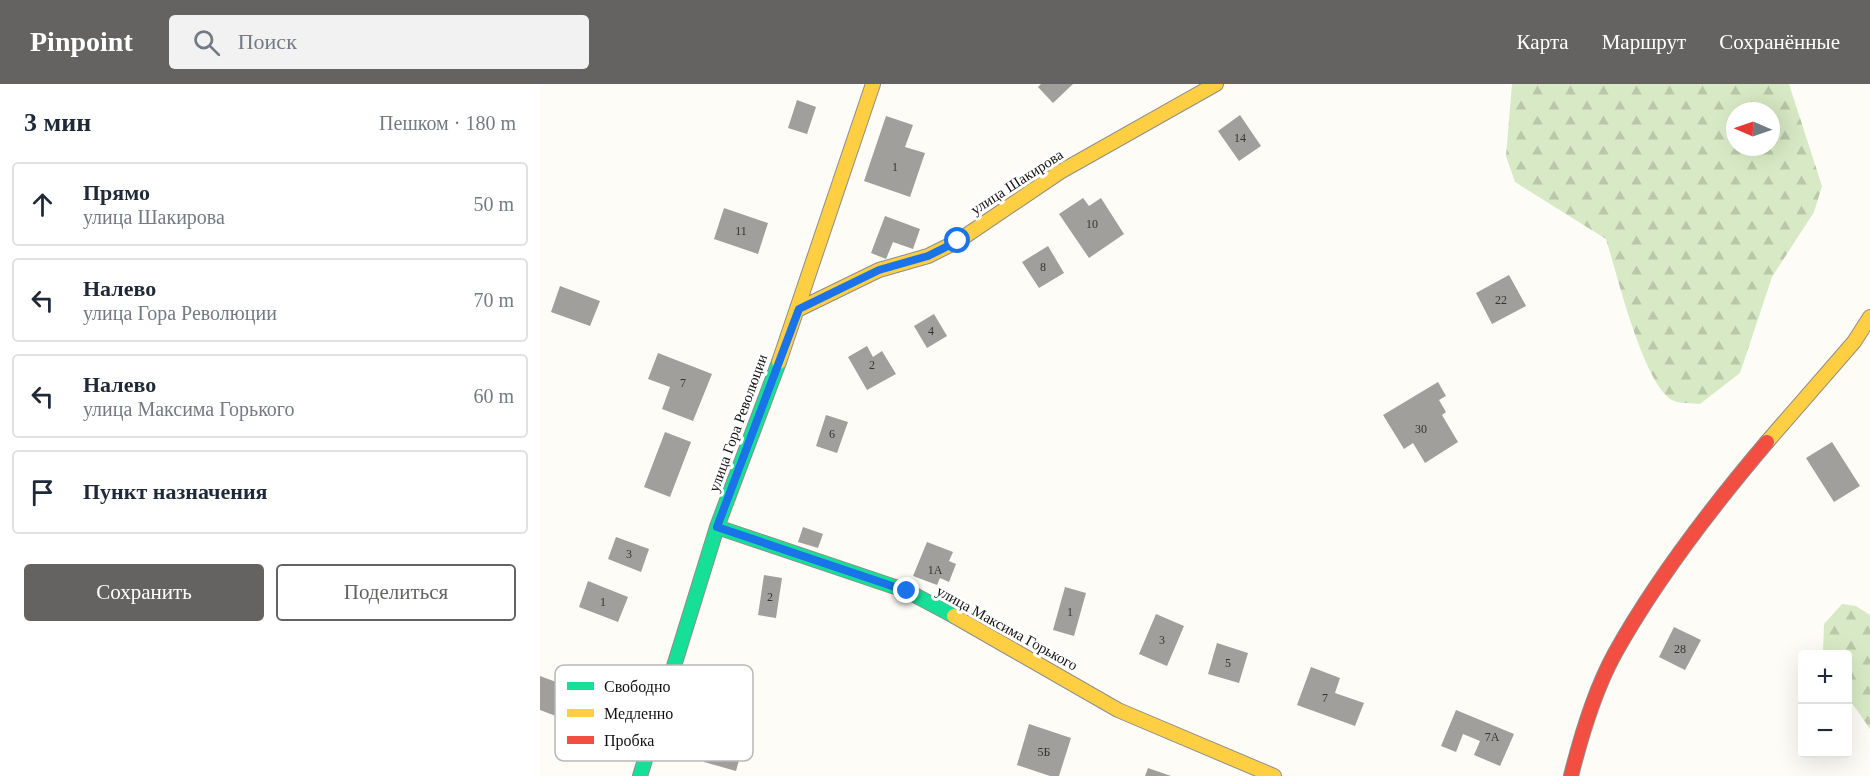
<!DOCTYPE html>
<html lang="ru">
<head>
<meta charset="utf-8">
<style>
	body { margin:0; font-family:"Times New Roman",serif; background:#f2f2f3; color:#1f2937 }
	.controls { position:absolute; right:18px; bottom:18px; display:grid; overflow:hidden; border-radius:6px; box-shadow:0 6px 24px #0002 }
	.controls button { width:54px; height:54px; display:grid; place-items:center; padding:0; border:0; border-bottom:2px solid #e0e1e3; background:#fff; color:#1f2937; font:30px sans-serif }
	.compass { position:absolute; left:1186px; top:18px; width:54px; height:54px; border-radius:50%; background:#fff; box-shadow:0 6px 24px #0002; rotate:272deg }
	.stop { position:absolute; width:18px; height:18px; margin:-14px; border:4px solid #1a73e8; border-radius:50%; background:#fff }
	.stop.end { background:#1a73e8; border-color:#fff; box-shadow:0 2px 6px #0008 }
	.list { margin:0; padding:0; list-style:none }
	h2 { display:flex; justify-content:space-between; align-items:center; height:78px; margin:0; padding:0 24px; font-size:26px }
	h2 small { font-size:20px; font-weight:400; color:#747a83 }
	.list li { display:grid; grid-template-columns:39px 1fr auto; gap:18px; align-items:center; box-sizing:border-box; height:84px; margin:0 12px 12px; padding:0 12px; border:2px solid #e0e1e3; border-radius:6px }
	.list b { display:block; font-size:22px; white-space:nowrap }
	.list p { margin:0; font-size:20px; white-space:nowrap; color:#747a83 }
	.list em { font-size:20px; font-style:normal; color:#747a83 }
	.actions { display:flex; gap:12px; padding:18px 24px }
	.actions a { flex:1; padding:14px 0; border:2px solid #646362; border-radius:6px; text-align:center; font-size:21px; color:#646362 }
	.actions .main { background:#646362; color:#fff }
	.icon { flex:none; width:33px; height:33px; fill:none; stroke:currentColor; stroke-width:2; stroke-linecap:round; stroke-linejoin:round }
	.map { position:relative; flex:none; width:1330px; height:692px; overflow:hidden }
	header { display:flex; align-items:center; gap:36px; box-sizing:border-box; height:84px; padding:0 30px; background:#646362; color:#fff }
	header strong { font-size:28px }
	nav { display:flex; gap:33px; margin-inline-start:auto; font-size:21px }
	.search { width:420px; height:54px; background:#f2f2f3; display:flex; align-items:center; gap:15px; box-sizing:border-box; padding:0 21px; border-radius:6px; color:#747a83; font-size:22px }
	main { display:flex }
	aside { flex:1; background:#fff }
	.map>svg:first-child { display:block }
	.forest { fill:url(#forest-firs); fill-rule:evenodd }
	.building { fill:#a19f9c }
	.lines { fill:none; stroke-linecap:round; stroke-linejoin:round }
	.fast-casing { stroke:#8e8d8b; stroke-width:16 }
	.slow-casing { stroke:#8e8d8b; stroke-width:16 }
	.jam-casing { stroke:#8e8d8b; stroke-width:16 }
	.fast { stroke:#16e098; stroke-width:14 }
	.slow { stroke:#ffcf43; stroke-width:14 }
	.jam { stroke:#f24e42; stroke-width:14 }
	.route { stroke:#1a73e8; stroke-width:8 }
	.labels { text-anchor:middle; stroke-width:6; stroke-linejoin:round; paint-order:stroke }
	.number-label { font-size:12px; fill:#353434 }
	.street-label { font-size:15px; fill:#111; stroke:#fff }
	.key { fill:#fff; stroke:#b8b8b8; stroke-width:1.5 }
	.key-label { font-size:16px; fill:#111 }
</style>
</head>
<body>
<header>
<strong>Pinpoint</strong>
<div class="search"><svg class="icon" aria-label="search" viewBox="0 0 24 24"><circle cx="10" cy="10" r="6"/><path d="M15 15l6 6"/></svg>Поиск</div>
<nav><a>Карта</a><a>Маршрут</a><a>Сохранённые</a></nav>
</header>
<main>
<aside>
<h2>3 мин<small>Пешком · 180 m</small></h2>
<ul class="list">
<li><svg class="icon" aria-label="ahead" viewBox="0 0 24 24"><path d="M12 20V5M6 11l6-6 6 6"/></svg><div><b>Прямо</b><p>улица Шакирова</p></div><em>50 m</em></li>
<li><svg class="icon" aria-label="left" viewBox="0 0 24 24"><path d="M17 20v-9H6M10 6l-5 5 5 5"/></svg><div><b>Налево</b><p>улица Гора Революции</p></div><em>70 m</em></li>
<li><svg class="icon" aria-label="left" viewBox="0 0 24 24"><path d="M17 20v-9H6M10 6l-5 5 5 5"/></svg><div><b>Налево</b><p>улица Максима Горького</p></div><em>60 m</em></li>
<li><svg class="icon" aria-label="arrive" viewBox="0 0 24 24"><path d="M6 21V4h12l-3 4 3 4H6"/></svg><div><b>Пункт назначения</b></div></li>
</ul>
<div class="actions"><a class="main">Сохранить</a><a>Поделиться</a></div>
</aside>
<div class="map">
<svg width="1330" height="692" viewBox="0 0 1330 692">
	<defs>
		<pattern id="forest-firs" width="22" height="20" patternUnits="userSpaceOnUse" patternTransform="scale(1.5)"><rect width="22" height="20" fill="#d8eac5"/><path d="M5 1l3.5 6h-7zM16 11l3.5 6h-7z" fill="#b8c8a8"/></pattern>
	</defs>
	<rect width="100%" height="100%" fill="#fdfcf7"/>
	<path class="forest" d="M972,0h277l33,102 -8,26 -42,65 -32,96 -40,31c-8,-1 -21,0 -28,-4 -29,-17 -55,-126 -66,-161l-91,-57 -9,-26zM1195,27h36v36h-36z
		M1302,520l14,2 14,9v114l-22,-32v-43h-24l-1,-3 1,-27z"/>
	<path class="building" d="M501,0h32l-20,19 -15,-16z
		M257,16l19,7 -9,27 -19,-6z
		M700,31l21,31 -22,15 -21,-30z
		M346,32l27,9 -8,22 20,6 -15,44 -46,-16z
		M543,114l6,8 12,-8 23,36 -35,24 -30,-44z
		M184,124l44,15 -10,31 -44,-15z
		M345,132l35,13 -7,20 -20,-7 -7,17 -15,-6z
		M508,162l16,27 -25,15 -17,-26z
		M969,191l17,31 -34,18 -16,-31z
		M20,202l40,15 -10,25 -39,-14z
		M394,230l13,22 -20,12 -13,-22z
		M327,262l6,11 9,-6 14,23 -29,16 -19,-33z
		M118,269l54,21 -19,47 -31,-12 8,-22 -22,-8z
		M898,298l8,14 -7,4 7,12 -4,3 16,27 -33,21 -12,-20 -9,6 -21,-34z
		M286,331l22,7 -11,31 -21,-7z
		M125,348l26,10 -21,55 -26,-10z
		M1292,358l28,44 -26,16 -28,-44z
		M263,443l20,7 -5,14 -20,-6z
		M76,453l33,12 -8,23 -33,-13z
		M387,458l26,10 -4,9 7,3 -7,18 -9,-4 -3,7 -24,-9z
		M224,491l18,3 -6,40 -18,-3z
		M48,497l40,16 -10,25 -39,-15z
		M525,503l21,6 -12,43 -21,-6z
		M616,530l28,12 -17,40 -28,-12z
		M1134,543l27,13 -16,30 -26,-13z
		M677,559l31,10 -9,30 -31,-9z
		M771,583l29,11 -5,15 29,10 -9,23 -58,-21z
		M0,592l62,23 -12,30 -50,-19z
		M916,626l58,24 -14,32 -26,-11 6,-14 -17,-7 -7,18 -15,-6z
		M489,640l42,14 -12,38h-9l-33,-11z
		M173,643l33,8 -10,36 -32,-9z
		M608,684l23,8h-26z"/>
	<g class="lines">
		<defs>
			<path id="fast" d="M177,443l190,64 47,25
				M100,692l77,-249 62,-165"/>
			<path id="slow" d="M259,225l80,-39 49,-14 30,-15 102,-69 156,-88
				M239,278l94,-278
				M1227,358l87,-100 16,-25
				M414,532l164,94 156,66"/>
			<path id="jam" d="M1031,692c10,-40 23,-84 43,-121 42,-76 97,-147 153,-213"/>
		</defs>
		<use href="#fast" class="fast-casing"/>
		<use href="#slow" class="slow-casing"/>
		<use href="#jam" class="jam-casing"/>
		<use href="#fast" class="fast"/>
		<use href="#slow" class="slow"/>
		<use href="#jam" class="jam"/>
	</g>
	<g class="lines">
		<path class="route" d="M367,507l-190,-64 82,-218 80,-39 49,-14 30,-15"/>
	</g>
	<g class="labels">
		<g class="number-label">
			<text x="700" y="58">14</text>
			<text x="355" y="87">1</text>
			<text x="552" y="144">10</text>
			<text x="201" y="151">11</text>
			<text x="503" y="187">8</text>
			<text x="961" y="220">22</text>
			<text x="391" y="251">4</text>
			<text x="332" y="285">2</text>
			<text x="143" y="303">7</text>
			<text x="881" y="349">30</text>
			<text x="292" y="354">6</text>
			<text x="89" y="474">3</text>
			<text x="395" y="490">1А</text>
			<text x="230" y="517">2</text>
			<text x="63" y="522">1</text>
			<text x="530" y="532">1</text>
			<text x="622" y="560">3</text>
			<text x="1140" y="569">28</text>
			<text x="688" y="583">5</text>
			<text x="785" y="618">7</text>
			<text x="952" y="657">7А</text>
			<text x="504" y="672">5Б</text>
		</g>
		<g class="street-label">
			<text transform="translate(477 98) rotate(-33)" y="5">улица Шакирова</text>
			<text transform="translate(198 339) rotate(-70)" y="5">улица Гора Революции</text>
			<text transform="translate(467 544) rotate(29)" y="5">улица Максима Горького</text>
		</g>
	</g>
	<rect x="15" y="581" width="198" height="96" rx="9" class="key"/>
	<rect x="27" y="598" width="27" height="8" fill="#16e098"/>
	<rect x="27" y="625" width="27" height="8" fill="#ffcf43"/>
	<rect x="27" y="652" width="27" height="8" fill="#f24e42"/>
	<g class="key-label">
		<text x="64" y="608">Свободно</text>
		<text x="64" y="635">Медленно</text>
		<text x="64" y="662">Пробка</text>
	</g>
</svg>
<div class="controls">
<button>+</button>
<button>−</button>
</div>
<svg class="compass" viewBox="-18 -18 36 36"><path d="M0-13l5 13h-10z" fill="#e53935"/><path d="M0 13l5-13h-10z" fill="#747a83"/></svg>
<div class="stop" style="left:418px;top:157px"></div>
<div class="stop end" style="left:367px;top:507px"></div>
</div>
</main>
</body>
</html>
